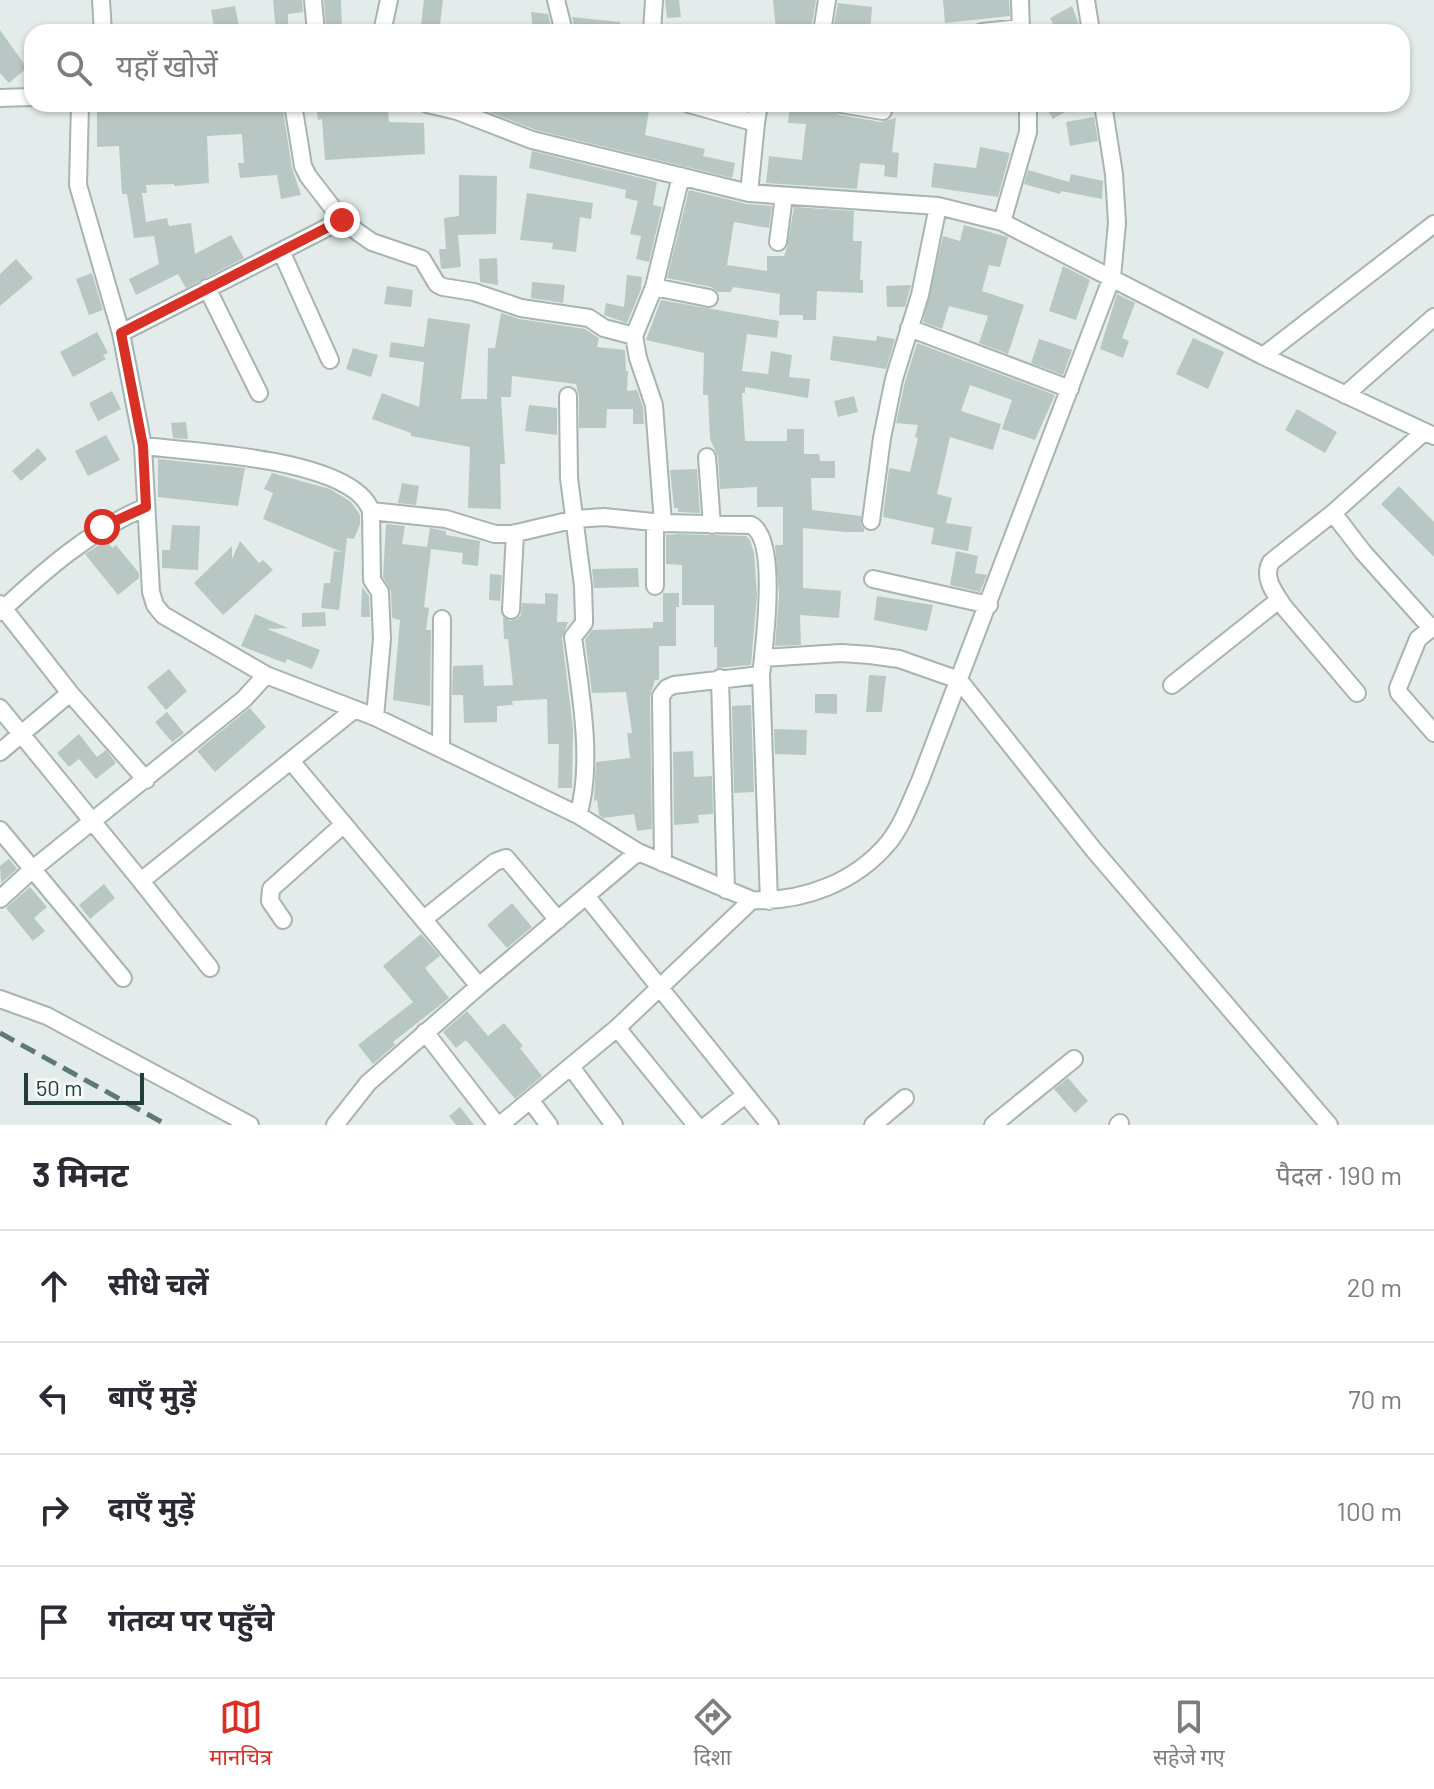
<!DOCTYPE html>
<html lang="hi">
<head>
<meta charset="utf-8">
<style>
	body { margin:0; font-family:Barlow,"Noto Sans Devanagari",sans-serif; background:#f7f7f7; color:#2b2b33 }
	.scale { position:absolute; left:24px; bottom:20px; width:120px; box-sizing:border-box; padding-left:8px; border:4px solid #233d3a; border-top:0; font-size:22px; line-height:28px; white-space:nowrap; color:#233d3a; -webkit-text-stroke:6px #f3f9f7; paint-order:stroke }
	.stop { position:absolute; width:24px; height:24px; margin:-18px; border:6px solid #d93025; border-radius:50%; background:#fff }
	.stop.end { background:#d93025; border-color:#fff; box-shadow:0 2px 8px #0008 }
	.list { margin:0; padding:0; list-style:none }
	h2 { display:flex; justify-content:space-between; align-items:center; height:104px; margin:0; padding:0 32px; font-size:34px }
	h2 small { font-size:26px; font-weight:400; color:#7c7c81 }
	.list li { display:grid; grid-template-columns:52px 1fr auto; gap:24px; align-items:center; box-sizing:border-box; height:112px; padding:0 32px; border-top:2px solid #e1e1e2 }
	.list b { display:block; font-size:30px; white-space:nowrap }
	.list em { font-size:26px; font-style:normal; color:#7c7c81 }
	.icon { flex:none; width:44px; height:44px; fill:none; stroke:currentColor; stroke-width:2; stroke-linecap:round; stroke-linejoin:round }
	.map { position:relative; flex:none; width:1434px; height:1125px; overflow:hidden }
	.search { position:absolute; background:#fff; box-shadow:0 2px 6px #0004; left:24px; right:24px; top:24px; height:88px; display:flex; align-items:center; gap:20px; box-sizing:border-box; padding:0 28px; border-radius:24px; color:#7c7c81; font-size:30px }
	.sheet { height:552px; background:#fff }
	nav { display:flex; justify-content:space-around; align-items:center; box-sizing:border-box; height:112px; border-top:2px solid #e1e1e2; background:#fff; font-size:22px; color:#7c7c81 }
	nav a { display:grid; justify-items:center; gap:4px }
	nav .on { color:#d93025 }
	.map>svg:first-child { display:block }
	.building { fill:#b8c7c3 }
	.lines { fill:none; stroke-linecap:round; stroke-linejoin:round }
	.minor-casing { stroke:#a6b4b2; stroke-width:20 }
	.minor { stroke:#fff; stroke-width:16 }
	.rail { stroke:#5e7876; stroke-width:5; stroke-dasharray:16 8; stroke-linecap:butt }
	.route { stroke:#d93025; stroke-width:10 }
</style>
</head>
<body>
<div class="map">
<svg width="1434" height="1125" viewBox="0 0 1434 1125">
	<rect width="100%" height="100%" fill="#e3ecea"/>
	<path class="building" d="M273,0h29l1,12 -15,2v18h-12z
		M324,0h17l1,26h-16z
		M424,0h19l-4,32h-19z
		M665,0h14l2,17 -14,1z
		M773,0h43l-5,30h-35z
		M943,0h66l1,16 -65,7z
		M838,3l34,4 -2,25 -37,-2z
		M235,6l5,26h-25l-4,-22z
		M1072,6l7,19 -13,7h-9l-7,-14z
		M531,12l17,2 4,16 -19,1z
		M572,17l48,5 -1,10 -44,-2z
		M0,30l27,38 -18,15 -9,-10z
		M282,104l10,64 9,27 -20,4 -4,-24 -37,3 -2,-15h6l-2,-29 -35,2 2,47 -35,3v-2l-28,1 1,8h-5l4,29 21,-4 2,8 22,-3 4,31 36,-19 13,23 -58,30 -8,-14 -42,21 -7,-16 30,-15 -5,-28 -20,2 -7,-44h-5l-3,-48 -22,1v-36z
		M316,104h71l2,18 35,1 1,31 -100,6 -3,-41 -4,1z
		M469,104h74l25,6 1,-6h81l-5,31 60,14 -2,7 32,7 -3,15 -196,-48z
		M790,104l40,2 9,9 42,7 15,-4 -4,34 7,1 -2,25 -13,-2 1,-11 -25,-2 -3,26 -91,-6 3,-27 33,4 4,-36 -18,-1z
		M1044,104h34l-25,15z
		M1094,117l4,24 -28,5 -4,-24z
		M980,147l30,6 -12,44 -67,-10 3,-24 42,5z
		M532,151l125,31 -4,23 9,2 -13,55 -13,-3 5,-23 -11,-2 8,-33 -13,-3 1,-8 -97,-22z
		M1028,170l41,12 2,-8 32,7 -1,18 -41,-8 -1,3 -36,-10z
		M459,175l38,1 -1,58 -38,1 3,32 -20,2 -2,-20h7l-2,-31 15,-2z
		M689,190l58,14 25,2 -3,22 -35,-6 -7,43 40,6v-15h17l3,-8 7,-41 60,4 -1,30h9l-2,39h3v13l-46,-2 -1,29h-13v-5h-24l1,-21 -47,-7 -2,5h-13l-7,-5 -44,-9z
		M527,193l66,10 -2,16 -11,-2 -4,35 -24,-3 1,-6 -33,-3z
		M964,225l44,12 -8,30 -11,-2 -7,26 42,14 -16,49 -29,-11 9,-27 -39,-10 -7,23 -19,-7 20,-86 17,5z
		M497,258l1,27 -18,-3 -1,-23z
		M16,259l17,19 -33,28v-32z
		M1063,266l27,14 -14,40 -27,-9z
		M92,273l11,37 -14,5 -13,-36z
		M627,275l15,2 -1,12 -14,34 -23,-8 2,-12 18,4z
		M532,282l33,3 -2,18 -32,-5z
		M911,285l-6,22h-18l-1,-21z
		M387,286l26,4 -2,17 -27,-3z
		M1117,294l18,9 -13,35 7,3 -6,17 -23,-9z
		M661,300l118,21 -2,17 -30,-4 -5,37 26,3 3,-23 21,4 -3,22 21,2 -2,19 -63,-11v6h-3l3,48h42v-12h17v25h15l1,7h15v17h-24l1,32 49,6v8l3,5v3h-18l-43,-4v60l38,3 -2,27 -39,-3 1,30 -26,1 4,-51 -4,-50h8v-38h-26v-20l-37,2 -2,-33 -8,-17 -2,-44h-5l1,-42 -58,-13z
		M501,313l18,6 66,10 14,9 -2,9 28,3 1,21h2l-1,20 10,-1 6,17 1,17h-11v-15h-26l-1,19h-27v-32l-3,-12 -64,-8 -1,21h-10l4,67h-5l1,45 -33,-1 2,-61 -59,-11v-3l-39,-14 10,-26 37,14 5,-45 -35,-5 2,-15 33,5 4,-29 42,6 -9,75h26l1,-51h7z
		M97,332l11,21 -5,2 3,4 -33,18 -13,-25z
		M833,336l43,5 1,-5 18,3 -9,30 -56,-9z
		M1193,338l31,14 -16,37 -32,-15z
		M1039,339l33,11 -9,25 -32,-12z
		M917,343l138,52 -20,45 -33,-11 10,-29 -42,-15 -9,26 40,13 -8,26 -43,-13 -13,57 15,4 -6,25 26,4 -4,24 -37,-7 3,-16 -51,-11 6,-49 21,4 8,-34 -3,-1 3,-12 -22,-2 9,-41z
		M353,348l25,7 -7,22 -25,-8z
		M112,391l9,18 -23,12 -9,-18z
		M854,396l4,16 -20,5 -4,-16z
		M529,405l28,3v27l-32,-4z
		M1297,409l40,23 -12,21 -40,-23z
		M186,422l2,17 -15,-1 -2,-15z
		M106,435l14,25 -32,16 -13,-25z
		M38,448l9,11 -26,22 -9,-10z
		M158,459l87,9 -7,38 -80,-9z
		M697,469l3,44 -22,-1v-4h-4l-4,-38z
		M272,473l58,16 21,13 9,13v9l-6,15 -7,-1 -8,72 -18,-2 3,-25h6l4,-32 8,1 -79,-33 10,-26 -9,-4z
		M402,483l17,3 -3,19 -18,-2z
		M1399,486l35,36v35l-53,-53z
		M386,524l19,2 -3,18 25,3 3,-19 16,3v4l34,6 -2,25 -16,-2 1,-11 -32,-4 -7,58 5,1 -3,22h5l-1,76 -37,-6 7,-80 -8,-2 -1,-27 -8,-14z
		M172,525l28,1 -2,44 -36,-2v-18h8z
		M678,534l68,2 4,4 4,13 3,42 -6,70 -34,3v-21h-3v-42h-32v-40l-16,-1v-29z
		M107,540l5,8 4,-3 23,28v5l-21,17 -33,-41z
		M240,541l19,22 4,-3 10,10 -50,45 -29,-32 38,-37v13z
		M956,551l22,5 -3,17 12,2 -7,17 -30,-7z
		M638,568l1,19 -45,1 -2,-19z
		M490,574l12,1 -2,26 -11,-1z
		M362,587l7,9 1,21h-9z
		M545,593l13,1 -1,28h11l-6,16 11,90 -1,60h-14l1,-44h-11l-1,-45 -35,2 1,4 -16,1v16l-33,1 -1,-28h-11l1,-29 30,-1 1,21 29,-1 -5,-46h-4l-1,-22 7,4 7,-2 4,-4 1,-12 23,1z
		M663,593h16v14h-3v39h-17v34h-4l-5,16 2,133 -15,2 -3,-17 -31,4 -4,-3 -2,-15 -3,1 2,-39 34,-4 -3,-25h5l-6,-41 -34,1 -7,-53 7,-10 61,-2v-6h10z
		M877,596l56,9 -6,26 -53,-11z
		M325,612l1,14 -24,1v-14z
		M255,614l33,14 -21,1 53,21 -8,19 -25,-10 -2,4 -44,-17z
		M169,669l18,22 -21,19 -19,-23z
		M869,675l17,1 -4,36h-16z
		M815,694h22v20l-22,-1z
		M751,705l3,87 -20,1 -2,-87z
		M250,708l16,19 -51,45 -18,-21z
		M167,712l17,21 -12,9 -17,-20z
		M774,729l33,1 -1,25 -31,-1z
		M79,734l18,23 9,-7 10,13 -20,16 -17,-20 -10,8 -12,-14z
		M693,751l1,26 18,-1 1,38 -15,1 1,8 -25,2 -1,-73z
		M9,859l8,10 -16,14 -1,-17z
		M104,884l11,14 -25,21 -11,-14z
		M30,887l17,20 -13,11 11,13 -12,10 -27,-33z
		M512,903l20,24 -25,21 -20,-23z
		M421,934l19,22 -15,12 24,30 -56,44 2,3 -22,19 -15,-19 55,-43 -30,-36z
		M467,1011l21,25 16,-13 19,23 -3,2 22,28 -27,23 -49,-59 -10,8 -13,-16z
		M1068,1078l20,23 -13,12 -21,-24z
		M460,1107l14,18h-18l-7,-9z"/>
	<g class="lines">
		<defs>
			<path id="minor" d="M101,0l2,32
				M313,0l3,32
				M556,0l8,32
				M1020,0l1,32
				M1086,0l5,32
				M382,32l7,-32
				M652,32l2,-32
				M822,32l5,-32
				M982,32l39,-4
				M0,98l32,-1
				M80,104l-2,81 43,148 22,113 8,146 4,13 8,10 103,60 109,42 203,98 60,37 114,48c52,2 104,-18 137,-58 14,-18 22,-41 31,-61l192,-504 5,-54 -3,-49 -11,-70
				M293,104l10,62 5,10 34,44 17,13 13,9 50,17 15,25 6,3 31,5 47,16 68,10 15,10 30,8 4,22 16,47 9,118
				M427,104l30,7 75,29 217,53 189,13 64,16 261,134 171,80
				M689,104l67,19 -7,70
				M841,104l42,7
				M756,123l3,-19
				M681,176l-27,111 55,11
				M1002,222l26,-90v-28
				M778,242l6,-46
				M281,251l49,109
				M207,288l52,105
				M909,328l161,61
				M121,333l221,-113
				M634,336l20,-49
				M1263,356l171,-132
				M1345,395l89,-78
				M568,396l1,82 14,108 1,32v5l-11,14c7,52 21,128 5,178
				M143,446c50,6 210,12 228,65l75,8 49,15h17l64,-15 28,-2 59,6 88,2c28,14 13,122 10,150l-87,10 -7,3 -6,8 2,167
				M707,457l5,68
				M371,511l1,69 8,12 2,47 -7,78
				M1333,513l30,39 68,76
				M871,521l11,-83 12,-59 26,-84 18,-89
				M873,579l116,26
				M655,586v-63
				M0,604l70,89 76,87
				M511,610l4,-77
				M0,612c44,-41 90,-82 146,-105
				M1434,626l-16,13 -20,49 1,5 35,40
				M763,658l78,-5 29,2 29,4 60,21 134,169 236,276
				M761,675l8,226
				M720,678l6,212
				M1172,685l107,-85
				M1357,693l-73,-86c-9,-14 -22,-29 -13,-45l62,-49 91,-81
				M0,708l141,173 214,-172
				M441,749l1,-130
				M0,752l70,-59
				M291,761l188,225 159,-134
				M0,830l123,148
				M141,881l69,87
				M587,897l183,228
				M0,899l34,-31 210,-169 22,-24
				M424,919l71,-57 11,-4 52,62
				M283,920l-13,-19 1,-12 73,-65
				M0,999l47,17 203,109
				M617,1028l79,97
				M425,1032l72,93
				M571,1067l43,58
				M531,1101l18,24
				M335,1125l33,-42 111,-97
				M500,1125l117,-97 135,-128
				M707,1125l37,-29
				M873,1125l32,-27
				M993,1125l81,-66
				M1118,1125l2,-2"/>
		</defs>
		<use href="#minor" class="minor-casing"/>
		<use href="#minor" class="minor"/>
		<path class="rail" d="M0,1033l167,92"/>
	</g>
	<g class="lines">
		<path class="route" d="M102,527l44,-20 -3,-61 -22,-113 221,-113"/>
	</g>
</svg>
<div class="scale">50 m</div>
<div class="stop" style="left:102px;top:527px"></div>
<div class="stop end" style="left:342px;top:220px"></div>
<div class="search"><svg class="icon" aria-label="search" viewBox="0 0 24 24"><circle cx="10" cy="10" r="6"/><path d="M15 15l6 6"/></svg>यहाँ खोजें</div>
</div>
<section class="sheet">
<h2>3 मिनट<small>पैदल · 190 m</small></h2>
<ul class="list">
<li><svg class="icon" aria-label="ahead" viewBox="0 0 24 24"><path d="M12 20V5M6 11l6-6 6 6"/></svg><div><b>सीधे चलें</b></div><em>20 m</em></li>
<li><svg class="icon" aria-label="left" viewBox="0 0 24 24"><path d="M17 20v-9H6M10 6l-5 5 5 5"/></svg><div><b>बाएँ मुड़ें</b></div><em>70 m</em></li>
<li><svg class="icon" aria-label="right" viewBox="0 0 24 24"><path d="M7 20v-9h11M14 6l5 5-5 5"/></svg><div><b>दाएँ मुड़ें</b></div><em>100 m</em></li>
<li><svg class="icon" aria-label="arrive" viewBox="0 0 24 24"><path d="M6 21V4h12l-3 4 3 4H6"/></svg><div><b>गंतव्य पर पहुँचे</b></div></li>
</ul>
</section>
<nav>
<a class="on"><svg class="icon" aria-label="map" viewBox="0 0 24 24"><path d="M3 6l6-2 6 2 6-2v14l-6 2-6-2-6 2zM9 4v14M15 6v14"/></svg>मानचित्र</a>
<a><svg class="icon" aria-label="directions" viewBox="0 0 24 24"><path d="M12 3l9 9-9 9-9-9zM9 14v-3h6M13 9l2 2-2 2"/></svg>दिशा</a>
<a><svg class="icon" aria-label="saved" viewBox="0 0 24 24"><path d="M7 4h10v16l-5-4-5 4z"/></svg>सहेजे गए</a>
</nav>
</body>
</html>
